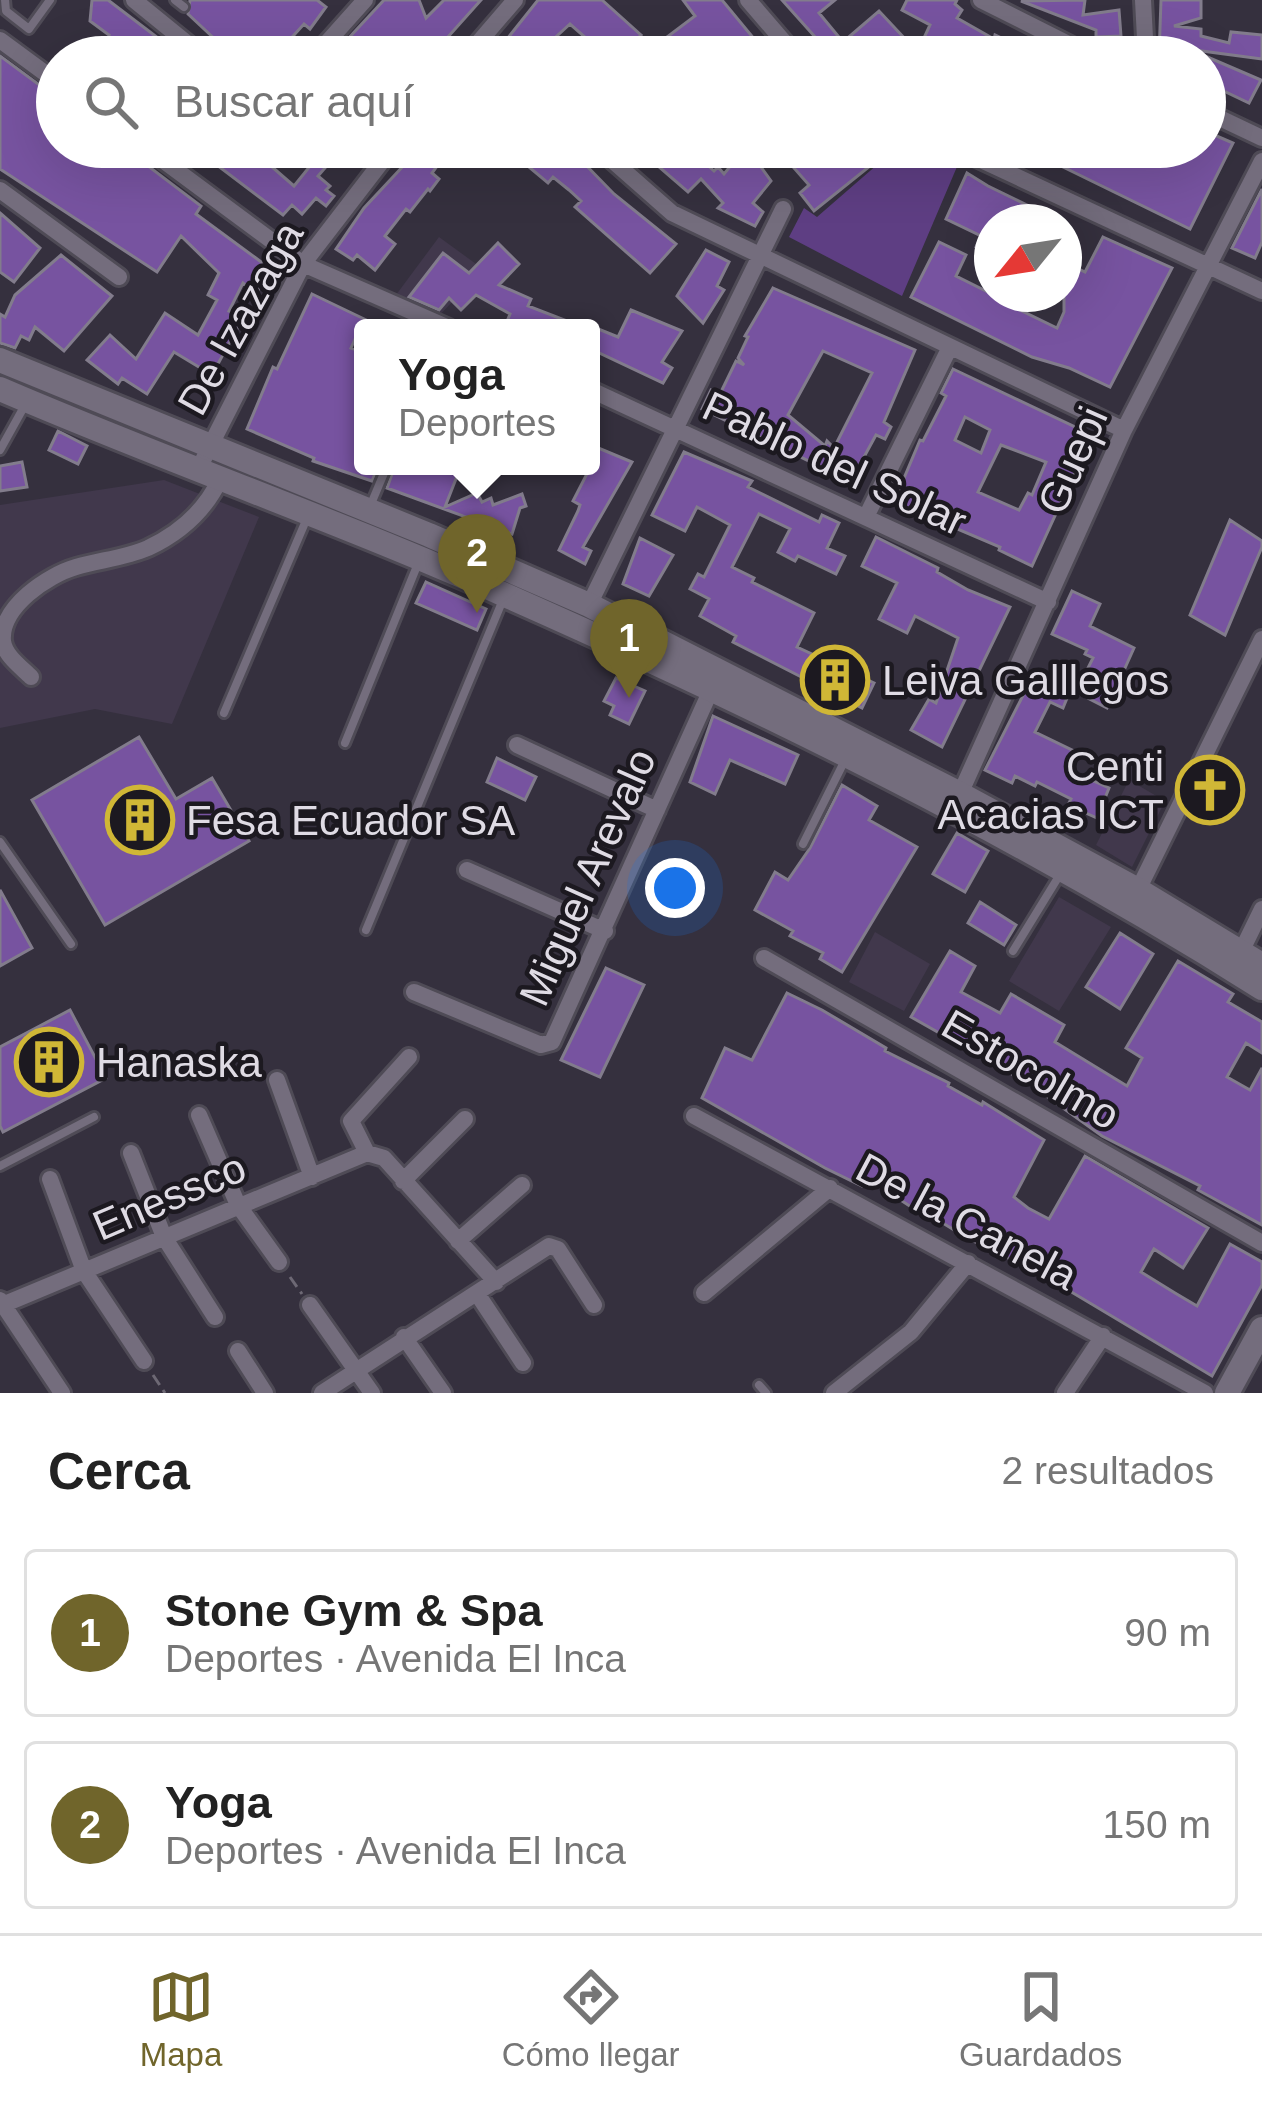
<!DOCTYPE html>
<html lang="es">
<head>
<meta charset="utf-8">
<style>
	body { margin:0; font-family:Helvetica,sans-serif; background:#f2f2f2; color:#222 }
	.compass { position:absolute; left:974px; top:204px; width:108px; height:108px; border-radius:50%; background:#fff; box-shadow:0 12px 48px #0002; rotate:240deg }
	.you { position:absolute; left:675px; top:888px; width:42px; height:42px; margin:-30px; border:9px solid #fff; border-radius:50%; background:#1a73e8; box-shadow:0 0 0 18px #1a73e833 }
	.badge { display:grid; place-items:center; width:78px; height:78px; border-radius:50%; background:#70652b; color:#fff; font-size:39px; font-weight:700 }
	.pin { position:absolute; translate:-50% -99px; filter:drop-shadow(0 3px 6px #0008) }
	.pin::after { content:''; position:absolute; top:63px; width:42px; height:36px; background:inherit; clip-path:polygon(0 0,100% 0,50% 100%) }
	.popup { position:absolute; left:354px; top:319px; width:246px; height:156px; box-sizing:border-box; display:grid; place-content:center; border-radius:12px; background:#fff; filter:drop-shadow(0 3px 9px #0005); font-size:39px; white-space:nowrap; color:#767676 }
	.popup b { font-size:45px; color:#222 }
	.popup::after { content:''; position:absolute; left:50%; top:100%; margin-left:-24px; border:24px solid transparent; border-top-color:#fff }
	.list { margin:0; padding:0; list-style:none }
	h2 { display:flex; justify-content:space-between; align-items:center; height:156px; margin:0; padding:0 48px; font-size:51px }
	h2 small { font-size:39px; font-weight:400; color:#767676 }
	.list li { display:grid; grid-template-columns:78px 1fr auto; gap:36px; align-items:center; box-sizing:border-box; height:168px; margin:0 24px 24px; padding:0 24px; border:3px solid #e0e0e0; border-radius:12px }
	.list b { display:block; font-size:45px; white-space:nowrap }
	.list p { margin:0; font-size:39px; white-space:nowrap; color:#767676 }
	.list em { font-size:39px; font-style:normal; color:#767676 }
	.icon { flex:none; width:66px; height:66px; fill:none; stroke:currentColor; stroke-width:2; stroke-linecap:round; stroke-linejoin:round }
	.map { position:relative; flex:none; width:1262px; height:1393px; overflow:hidden }
	.search { position:absolute; background:#fff; box-shadow:0 12px 48px #0002; left:36px; right:36px; top:36px; height:132px; display:flex; align-items:center; gap:30px; box-sizing:border-box; padding:0 42px; border-radius:66px; color:#767676; font-size:45px }
	.sheet { height:540px; background:#fff }
	nav { display:flex; justify-content:space-around; align-items:center; box-sizing:border-box; height:168px; border-top:3px solid #e0e0e0; background:#fff; font-size:33px; color:#767676 }
	nav a { display:grid; justify-items:center; gap:6px }
	nav .on { color:#70652b }
	.map>svg:first-child { display:block }
	.built { fill:#41384c }
	.green { fill:#5e3e83 }
	.building { fill:#7753a0; stroke:#827c8c; stroke-width:3; fill-rule:evenodd }
	.lines { fill:none; stroke-linecap:round; stroke-linejoin:round }
	.service-casing { stroke:#4f4b56; stroke-width:14 }
	.minor-casing { stroke:#4f4b56; stroke-width:22 }
	.secondary-casing { stroke:#4f4b56; stroke-width:30 }
	.path { stroke:#6d6874; stroke-width:3; stroke-dasharray:12 6; stroke-linecap:butt }
	.service { stroke:#746d7d; stroke-width:8 }
	.minor { stroke:#746d7d; stroke-width:16 }
	.secondary { stroke:#746d7d; stroke-width:24 }
	.labels { text-anchor:middle; stroke-width:9; stroke-linejoin:round; paint-order:stroke }
	.street-label { font-size:42px; fill:#dfdbe4; stroke:#1c1920 }
	.poi-label { font-size:42px; fill:#dfdbe4; stroke:#1c1920; text-anchor:start }
</style>
</head>
<body>
<div class="map">
<svg width="1262" height="1393" viewBox="0 0 1262 1393">
	<rect width="100%" height="100%" fill="#35303e"/>
	<path class="built" d="M439,237l44,32 -46,49 -44,-19z
		M164,480l95,37 -87,207 -77,-15 -95,19v-223z
		M1129,780l36,21 -33,66 -36,-22z
		M1059,897l52,30 -52,84 -50,-30z
		M875,932l55,32 -26,47 -55,-29z"/>
	<path class="green" d="M959,162l-57,134 -113,-59 15,-29 13,9 61,-53z"/>
	<path class="building" d="M92,0h16l75,57h-91l17,-22 -19,-14z
		M190,0h127l9,7 -16,22 -6,-5 -30,33h-40l-46,-43z
		M384,0h35l7,18 18,-18h37l-51,57h-23l-20,-18 -17,18h-39z
		M538,0h64l39,35 -22,22h-36l11,-12 -24,-21 -24,22 12,11h-31l-20,-18z
		M683,0h39l47,57h-93l-13,-17 32,-24z
		M782,0h53l-16,13 24,29 36,-31 43,46h-89z
		M907,0h50l-2,4 7,6 -5,8 37,21 1,-4 46,22h-87l-31,-17 7,-15 -28,-15z
		M1085,0l-2,15 36,-5 2,26 -25,1v-7l-75,-29z
		M1161,0h40v18l-27,8 27,3v7l28,7 2,-11 31,3v24l-68,-9 -2,7h-33z
		M0,56l57,42v49h66l78,59 -5,8 72,53 -8,11 5,3 -9,12 -13,-10 -14,28 14,7 -31,57 -38,-23 -27,42 -25,-16 -4,6 -31,-24 23,-25 26,24 29,-46 33,22 19,-35 -9,-5 11,-22 -38,-37 -24,36 -157,-103z
		M1205,56l56,24 -12,23 -44,-21z
		M1205,131l28,12 -43,86 -168,-82h87l44,17 8,-17h44z
		M193,147h95l-17,19 23,20 17,-21 -19,-18h51l-25,29 12,10 -4,4 8,6 -8,10 -10,-8 -14,16 -10,-9 -9,10z
		M421,147h30l-19,26 7,6 -9,12 -2,-2 -18,23 -4,-3 -21,27 10,8 -20,26 -18,-15 -4,5 -17,-11 28,-41z
		M525,147h28l16,14 6,-7 39,40 62,50 -26,29 -75,-66 6,-6 -12,-11 -16,-13 -5,6 -31,-26z
		M636,147h51l27,24 4,-4 6,7 22,-27h109l15,19 -56,45 -14,-18 9,-8 -29,-33 -19,15 10,14 -18,22 10,9 -8,14 -37,-18 5,-5 -22,-24 -13,13z
		M967,173l21,13 74,36h-70v32l-16,-7 5,-11 -35,-17z
		M1262,189v53l-7,16 -23,-10z
		M0,213l40,35 -26,34 -14,-10z
		M1103,237l69,31 -62,119 -41,-19 -37,-11 -121,-60 28,-55 27,13 -10,21 36,18h33l-7,15 39,19 7,-16v-50l21,10z
		M498,243l21,21 -20,21 32,14 -3,7 57,22h-57l-20,-9 2,-5 -34,-19 -15,15 -12,-12 -10,12 -30,-13 34,-44 26,20z
		M706,250l23,12 -12,24 7,4 -21,33 -26,-27z
		M61,255l51,41 -48,55 -29,-24 -6,13 -8,-4 -6,12 -15,-5v-29l5,3 10,-22z
		M773,288l142,62 -31,72 7,5 -6,12 -9,-4 -18,33 4,3 -6,13 -154,-75 9,-19 9,4 16,-33 8,4 -6,-7 10,-21 -3,-1zM823,351l49,22 -38,75 -7,-7 -2,5 -37,-31z
		M312,294l71,34h-23l-9,20 12,4v114h15l-6,15 -59,-20 1,-3 -67,-29 26,-62 4,2z
		M631,310l51,21 -20,31 10,6 -9,15 -72,-34v-23l27,11z
		M953,369l139,66 -60,131 -33,-16 1,-3 -106,-45 26,-62 3,1 23,-45 -5,-3zM965,417l25,13 -9,23 -26,-13zM1001,445l45,17 -14,33 -4,-2 -9,17 -41,-18z
		M58,431l29,15 -9,18 -29,-14z
		M591,445l41,17 -49,85 8,4 -6,13 -26,-14 19,-39 2,-6 -7,-4 18,-35z
		M684,452l68,29 -4,6 71,35 3,-7 17,8 -12,25 18,8 -9,18 -38,-18 -3,5 -17,-9 12,-23 -31,-15 -27,53 22,11 -2,4 62,31 -17,34 77,36 -12,25 -129,-66 3,-6 -36,-20 9,-17 -19,-10 8,-15 6,3 26,-52 -33,-18 -12,24 -33,-16z
		M22,462l5,25 -27,4v-25z
		M395,466h66l-16,41 32,-14 5,9 9,-4 2,7 29,-11 4,12 -6,2 -8,26 -125,-46z
		M1230,520l32,21v6l-37,88 -35,-20z
		M876,537l62,31 -1,4 31,18 42,17 -68,140 -31,-17 18,-31 7,4 22,-65 -43,-22 -8,17 -28,-14 18,-36 -35,-17z
		M640,538l33,17 -24,41 -26,-12z
		M426,582l60,27 -9,21 -61,-27z
		M1072,591l28,13 -10,22 44,22 -27,60 -31,-16 17,-34 -8,-4 2,-4 -35,-16z
		M1036,670l36,16 -9,22 -13,-6 -15,30 41,20 -9,17 42,19 -12,30 -29,-13 3,-6 -34,-17 -2,4 -20,-10 -3,7 -27,-13z
		M616,678l29,13 -16,33 -19,-9 4,-9 -10,-5z
		M713,716l85,39 -13,29 -55,-24 -15,34 -25,-12z
		M139,737l37,62 36,-21 37,63 -144,84 -73,-125z
		M497,758l39,19 -11,23 -38,-18z
		M842,785l35,21 -8,14 48,27 -75,125 -22,-13 3,-6 -33,-17 3,-5 -38,-21 20,-38 13,8 22,-32z
		M957,833l31,18 -23,41 -32,-18z
		M0,890l32,58 -32,18z
		M980,902l36,23 -12,20 -36,-22z
		M1120,933l33,21 -33,55 -34,-22z
		M950,951l25,15 -14,26 39,21 11,-19 53,31 -9,17 72,44 15,-28 -16,-10 52,-87 55,33 -5,8 34,20v31l-16,-10 -19,34 23,13 12,-22v157l-64,-35 2,-4 -98,-50 -71,-51 -120,-68z
		M606,968l38,17 -44,92 -39,-17z
		M787,993l35,17 64,38 -1,3 64,32 -1,3 34,19 1,-3 61,38 -30,57 14,11 21,11 36,-63 123,72 -25,40 -29,-19 -13,23 34,21 22,13 33,-62 32,18v23l-50,91 -169,-101 -76,-37 -34,-21 -2,3 -64,-42 -5,8 -37,-18 -123,-70 23,-50 27,12z
		M70,1010l36,68 -103,54 -3,-6v-79z"/>
	<g class="lines">
		<defs>
			<path id="service" d="M5,0l1,11 23,18 21,-29
				M175,0l9,7
				M0,450l25,-45
				M371,504l16,-38
				M224,713l83,-195
				M345,743l74,-182
				M0,842l71,102
				M803,844l43,-86
				M366,930l136,-328
				M1013,951l46,-75
				M0,1166l94,-49
				M759,1385l7,8"/>
			<path id="minor" d="M134,0l70,57
				M748,0l49,57
				M981,0l113,57
				M1143,0l3,57
				M0,40l57,42
				M478,43l15,14
				M314,57l51,-57
				M466,57l49,-57
				M1205,111l57,27
				M145,147l158,117 146,64
				M597,147l75,66 452,217
				M875,147l26,9 65,-3 296,138
				M0,190l119,87
				M591,390l457,212
				M198,470l105,-206 90,-117
				M866,517l84,-170
				M589,605l194,-396
				M31,677c-10,-10 -26,-21 -28,-36 -3,-34 45,-66 73,-74 24,-7 49,-9 72,-19 32,-15 57,-37 72,-69
				M517,745l140,65
				M960,794l164,-364 138,-269
				M467,870l138,61
				M1135,896l127,-257
				M1241,952l21,-43
				M764,958l498,285
				M414,992l127,53 11,-3 163,-361
				M277,1080l35,97
				M199,1115l39,90 41,57
				M694,1116l511,277
				M131,1153l33,84 51,80
				M367,1153l-16,-32 58,-64
				M50,1179l34,92 60,90
				M403,1181l62,-62
				M458,1241l64,-56
				M704,1293l126,-105
				M478,1295l45,68
				M0,1300l62,93
				M310,1305l62,88
				M0,1306l367,-153 17,5 112,124
				M404,1337l39,56
				M238,1351l27,42
				M322,1393l227,-147 9,3 36,56
				M834,1393l77,-61 57,-69
				M1065,1393l38,-57"/>
			<path id="secondary" d="M0,360l429,175 160,70 371,189 178,96 124,75
				M0,389c167,72 339,132 505,206 260,115 516,241 757,393
				M1227,1393l35,-64"/>
		</defs>
		<use href="#service" class="service-casing"/>
		<use href="#minor" class="minor-casing"/>
		<use href="#secondary" class="secondary-casing"/>
		<path class="path" d="M290,1277l12,17
			M153,1375l12,18"/>
		<use href="#service" class="service"/>
		<use href="#minor" class="minor"/>
		<use href="#secondary" class="secondary"/>
	</g>
	<defs>
		<symbol id="building-ring" viewBox="-11 -11 22 22"><circle r="9.5" fill="#1c1920" stroke="#d0b736" stroke-width="1.5"/><path d="M-4-6H4V6H1V3H-1V6H-4ZM-2.5-4.3h1.7v1.8h-1.7ZM.8-4.3h1.7v1.8H.8ZM-2.5-1h1.7V.8h-1.7ZM.8-1h1.7V.8H.8Z" fill="#d0b736"/></symbol>
		<symbol id="church-ring" viewBox="-11 -11 22 22"><circle r="9.5" fill="#1c1920" stroke="#d0b736" stroke-width="1.5"/><path d="M-1.2-6h2.4v3.5h3.3v2.4h-3.3V6h-2.4V-.1h-3.3v-2.4h3.3Z" fill="#d0b736"/></symbol>
	</defs>
	<g fill-rule="evenodd">
		<use href="#building-ring" x="797" y="642" width="76" height="76"/>
		<use href="#church-ring" x="1172" y="752" width="76" height="76"/>
		<use href="#building-ring" x="102" y="782" width="76" height="76"/>
		<use href="#building-ring" x="11" y="1024" width="76" height="76"/>
	</g>
	<g class="labels">
		<g class="street-label">
			<text transform="translate(240 318) rotate(-61)" y="15">De Izazaga</text>
			<text transform="translate(1072 460) rotate(-66)" y="15">Guepi</text>
			<text transform="translate(835 463) rotate(25)" y="15">Pablo del Solar</text>
			<text transform="translate(587 877) rotate(-66)" y="15">Miguel Arevalo</text>
			<text transform="translate(1031 1069) rotate(30)" y="15">Estocolmo</text>
			<text transform="translate(169 1196) rotate(-23)" y="15">Enessco</text>
			<text transform="translate(967 1221) rotate(28)" y="15">De la Canela</text>
		</g>
		<g class="poi-label">
			<text x="882" y="695">Leiva Galllegos</text>
			<text x="1164" y="781" text-anchor="end">Centi<tspan x="1164" dy="48">Acacias ICT</tspan></text>
			<text x="186" y="835">Fesa Ecuador SA</text>
			<text x="96" y="1077">Hanaska</text>
		</g>
	</g>
</svg>
<svg class="compass" viewBox="-18 -18 36 36"><path d="M0-13l5 13h-10z" fill="#e53935"/><path d="M0 13l5-13h-10z" fill="#767676"/></svg>
<div class="you"></div>
<div class="pin badge" style="left:629px;top:698px">1</div>
<div class="pin badge" style="left:477px;top:613px">2</div>
<div class="popup"><b>Yoga</b>Deportes</div>
<div class="search"><svg class="icon" aria-label="search" viewBox="0 0 24 24"><circle cx="10" cy="10" r="6"/><path d="M15 15l6 6"/></svg>Buscar aquí</div>
</div>
<section class="sheet">
<h2>Cerca<small>2 resultados</small></h2>
<ul class="list">
<li><span class="badge">1</span><div><b>Stone Gym &amp; Spa</b><p>Deportes · Avenida El Inca</p></div><em>90 m</em></li>
<li><span class="badge">2</span><div><b>Yoga</b><p>Deportes · Avenida El Inca</p></div><em>150 m</em></li>
</ul>
</section>
<nav>
<a class="on"><svg class="icon" aria-label="map" viewBox="0 0 24 24"><path d="M3 6l6-2 6 2 6-2v14l-6 2-6-2-6 2zM9 4v14M15 6v14"/></svg>Mapa</a>
<a><svg class="icon" aria-label="directions" viewBox="0 0 24 24"><path d="M12 3l9 9-9 9-9-9zM9 14v-3h6M13 9l2 2-2 2"/></svg>Cómo llegar</a>
<a><svg class="icon" aria-label="saved" viewBox="0 0 24 24"><path d="M7 4h10v16l-5-4-5 4z"/></svg>Guardados</a>
</nav>
</body>
</html>
